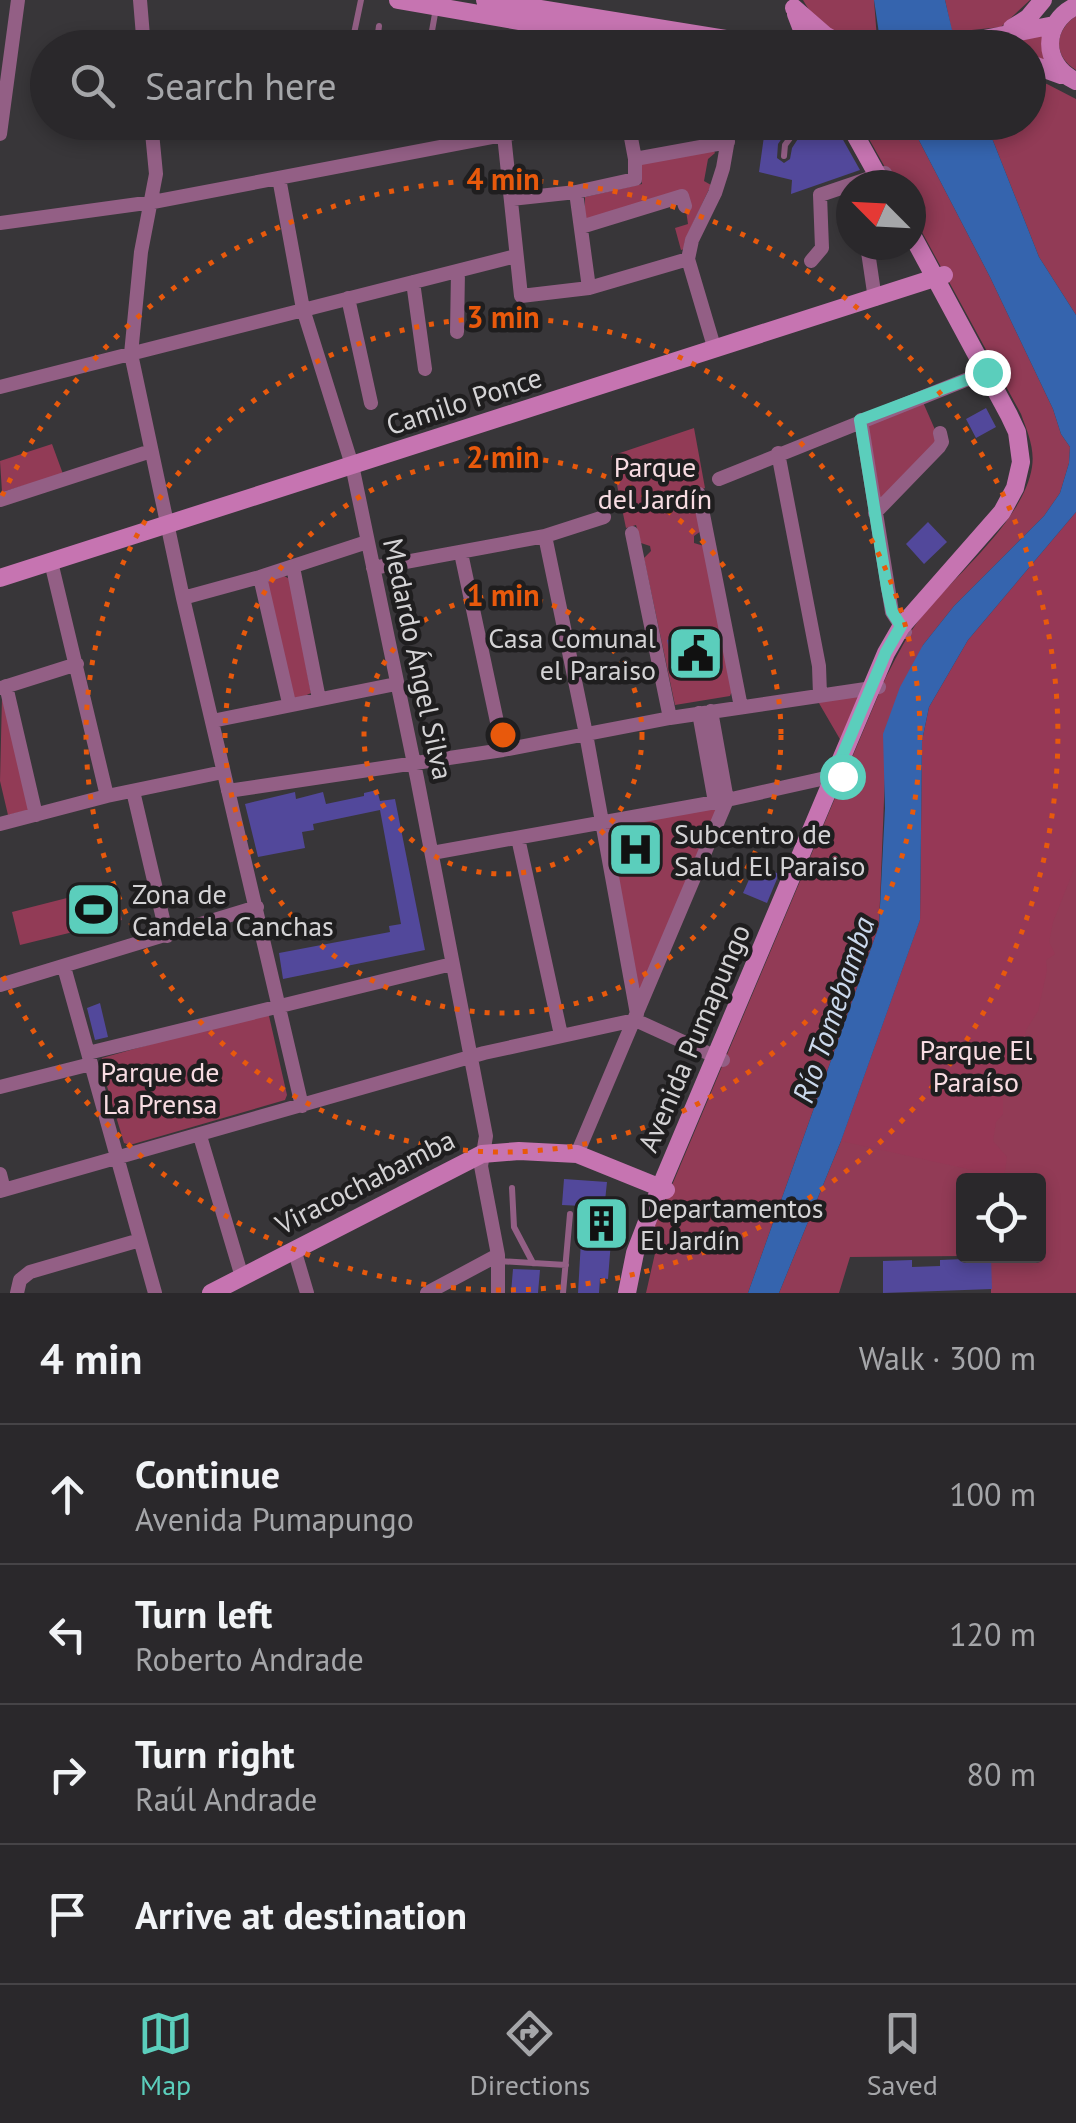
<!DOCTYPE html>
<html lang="en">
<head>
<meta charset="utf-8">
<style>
	body { margin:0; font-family:"PT Sans",sans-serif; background:#323033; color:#f1f3f6 }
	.controls { position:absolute; right:30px; bottom:30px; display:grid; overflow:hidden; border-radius:10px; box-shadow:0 5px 15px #0003 }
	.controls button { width:90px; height:90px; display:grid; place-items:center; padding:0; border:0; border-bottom:2px solid #464447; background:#2a282b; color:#f1f3f6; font:50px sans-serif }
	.compass { position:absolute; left:836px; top:170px; width:90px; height:90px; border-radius:50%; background:#2a282b; box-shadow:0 5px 15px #0003; rotate:294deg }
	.stop { position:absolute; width:30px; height:30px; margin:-22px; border:8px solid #5bcebc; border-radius:50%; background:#fff }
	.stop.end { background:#5bcebc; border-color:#fff; box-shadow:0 2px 10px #0008 }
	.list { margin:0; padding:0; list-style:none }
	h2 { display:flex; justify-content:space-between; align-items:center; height:130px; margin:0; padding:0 40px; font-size:42px }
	h2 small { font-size:32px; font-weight:400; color:#a5a6a9 }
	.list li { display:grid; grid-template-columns:65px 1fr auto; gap:30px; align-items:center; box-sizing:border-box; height:140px; padding:0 40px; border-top:2px solid #464447 }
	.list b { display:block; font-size:38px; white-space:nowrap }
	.list p { margin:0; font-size:32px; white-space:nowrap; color:#a5a6a9 }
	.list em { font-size:32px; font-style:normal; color:#a5a6a9 }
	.icon { flex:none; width:55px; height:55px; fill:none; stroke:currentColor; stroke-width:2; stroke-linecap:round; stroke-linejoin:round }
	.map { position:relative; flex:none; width:1076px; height:1293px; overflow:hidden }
	.search { position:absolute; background:#2a282b; box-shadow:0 5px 15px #0003; left:30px; right:30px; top:30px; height:110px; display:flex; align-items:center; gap:25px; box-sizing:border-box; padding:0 35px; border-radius:55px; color:#a5a6a9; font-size:38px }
	.sheet { height:690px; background:#2a282b }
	nav { display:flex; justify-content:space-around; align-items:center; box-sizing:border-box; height:140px; border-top:2px solid #464447; background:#2a282b; font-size:28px; color:#a5a6a9 }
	nav a { display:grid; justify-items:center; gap:5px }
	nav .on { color:#5bcebc }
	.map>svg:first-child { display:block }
	.green { fill:#923b56 }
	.forest { fill:#963856 }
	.water { fill:#3564ae }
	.building { fill:#52489b }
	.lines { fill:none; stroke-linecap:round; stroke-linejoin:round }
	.lane { stroke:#935f85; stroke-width:6 }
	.street { stroke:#935f85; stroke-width:14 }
	.secondary { stroke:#c674b1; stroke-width:18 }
	.route { stroke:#5bcebc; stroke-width:12 }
	.ring { fill:none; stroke:#e8590c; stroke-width:5; stroke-dasharray:5 10 }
	.labels { text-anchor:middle; stroke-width:9; stroke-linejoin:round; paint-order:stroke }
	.street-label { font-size:28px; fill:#d4d3d5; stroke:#1f1e1f }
	.park-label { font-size:28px; fill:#f8dce2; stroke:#1f1e1f }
	.poi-label { font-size:28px; fill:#d4d3d5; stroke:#1f1e1f; text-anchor:start }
	.water-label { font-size:30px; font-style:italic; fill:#cbd9ed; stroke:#1f1e1f }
	.centre { fill:#e8590c; stroke:#1f1e1f; stroke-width:5 }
	.ring-label { font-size:30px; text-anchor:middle; font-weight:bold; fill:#e8590c; stroke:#1f1e1f; stroke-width:9; stroke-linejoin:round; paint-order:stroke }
</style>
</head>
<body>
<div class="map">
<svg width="1076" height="1293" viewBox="0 0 1076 1293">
	<rect width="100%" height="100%" fill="#383639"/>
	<path class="green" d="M803,0h71l3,39c-33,5 -57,-9 -74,-39z
		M945,0h85l-29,27 -49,5z
		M1076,16v54c-23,-14 -22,-39 0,-54z
		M1048,26l6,42 -25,-9 -1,-11h-100z
		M1029,79l18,5 29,15v216l-37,-58 -53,-134 42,-1z
		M860,123h50l80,154 63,132 8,25 9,13 -1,16 -9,30 -16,23 -90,90 -31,39 -38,130 -6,151 -131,367h-102l10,-44 -5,-14 235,-558c11,-21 21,-42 36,-61 33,-41 102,-96 110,-149 3,-19 -5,-36 -11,-53l-110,-202v-27h-16z
		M713,149l2,4 -7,6 -4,22 7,4 -26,55 -1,9 -3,1 -6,-22 13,-4 -5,-34 -98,34v-27l57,-13 -3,-21z
		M922,400l18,41 -59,63 -14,-81z
		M694,428l11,60 -11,4 7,39 -7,5v7l10,3 28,145 -2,5 -55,9 -31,-147 7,-7 -1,-5 -9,-3 -5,-18 -10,3 -15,-72z
		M52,444l11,30 -61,18 -2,-31z
		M1076,512v781h-85v-37h47v-76h-74v76l-114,1 -11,36h-60l62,-152 79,-221z
		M282,575l8,4 21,114 -13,6 -5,-2 -26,-112 1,-5z
		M861,694l-20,47 -25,-43z
		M2,697l27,113 -21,5 -8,-34z
		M718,806l-75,183 -6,1 -30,-162z
		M114,886l8,34 -102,25 -8,-33z
		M265,1012l4,4 18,79 -2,5 -155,45 -6,-2 -24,-80 2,-5z"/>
	<path class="forest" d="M1076,512v352l-23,58 -4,20 6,12 -9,6 1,10 -9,41 -12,19 -5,25 -18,32v27l-7,8 -3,19 14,16 -3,20 -163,-36 79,-221 2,-179 7,-34 39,-67z"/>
	<path class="water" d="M874,0h71l11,47h-75z
		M910,123h76l53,134 37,58v197l-108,128 -39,67 -7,34 -2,179 -79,221 -62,152h-31l131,-367 6,-118 -2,-74 17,-47 23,-42 31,-39 90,-90 16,-23 9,-30 1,-16 -9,-13 -8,-25 -63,-132z"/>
	<path class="building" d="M766,122h27l-15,22 -1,14 7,5 6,-4 2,-11 17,-26h24l27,48 -69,24 1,-14 -33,-8z
		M986,408l10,19 -20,11 -10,-19z
		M928,522l19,20 -23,22 -18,-20z
		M715,629l8,39 -48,10 -8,-38z
		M377,790l3,11 15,-2 30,151 -142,29 -4,-26 111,-21 -1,-6 12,-2 -21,-114 -67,14 1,6 -12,2 3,16 -47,9 -13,-53 50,-12 1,7 27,-7 3,12 38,-8v-3z
		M756,864l23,10 -12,29 -24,-10z
		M100,1003l8,34 -13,3 -8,-32z
		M564,1179l43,3 -2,19 17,1 -3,40 -8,-1 -3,38 -8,-1 -1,15h-21l5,-87 -21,-1z
		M964,1256h27l1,33 -109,4v-32l29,-1v7l28,-1v-6l24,-1z
		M513,1269l27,1 -2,23h-27z"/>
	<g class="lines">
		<path class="lane" d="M351,48l10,-48
			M376,48l3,-22
			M413,48l27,-8 58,8
			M429,48l7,-40
			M784,156l1,-11 17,-23
			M512,1188l2,39 19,36
			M498,1261l68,4
			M563,1293l7,-79"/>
		<path class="street" d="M140,0l4,48
			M143,37l40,11
			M151,122l5,52 -15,78 -10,102 52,244 119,508
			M0,134l18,-134
			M504,135l17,161 68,-8 99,-29
			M635,159l93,-17
			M279,178l24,131 49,156 65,313 69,358 -5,30 17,89v38
			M576,192l13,96
			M511,199l65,-7 59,-13v-20l-7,-37
			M0,223l153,-21 418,-80
			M581,227l101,-31 3,10
			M867,245l8,54
			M811,261l11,-13 -2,-53 65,-22
			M413,282l12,87
			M348,298l23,105
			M457,332l1,-61
			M715,350l-27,-91 4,-19 23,-47 8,-25 8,-46
			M0,387l516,-131
			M861,420l31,192 13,20
			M778,453l41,213 1,29
			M719,479l274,-110
			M699,494l42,213
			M0,500l151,-49
			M875,513l64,-66 3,-5 -2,-9
			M632,533l38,185
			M545,536l41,198 51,280
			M461,553l42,197
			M51,562l56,234
			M293,567l26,132
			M373,568l172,-32 59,-19
			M260,577l29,126
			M183,598l77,-21 107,-35
			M6,686l30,129
			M1,688l76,-24
			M699,713l16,89
			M212,721l184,-37
			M133,791l34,145
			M228,791l275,-41 167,-32 209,-31
			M0,824l107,-28 116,-24
			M518,838l43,197
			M432,853l295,-53 112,-25
			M64,967l91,326
			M0,985l257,-78
			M88,1053l364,-89
			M0,1087l91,-23
			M200,1136l42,141
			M577,1154l150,-354 -16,-89
			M0,1174l4,16
			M0,1191l484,-138 151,-33 88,40
			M294,1249l13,44
			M17,1293l3,-13 10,-8 110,-32
			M427,1293l71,-38"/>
		<path class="secondary" d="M398,0l278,48
			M485,0l297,48
			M1076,6c-34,16 -35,59 0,75
			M794,8l31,27 23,13
			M796,14l13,34
			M1012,28l16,-10 15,-18
			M894,48l90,-9 70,-14
			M1028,63l33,12
			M848,122l35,63
			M0,578l944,-303
			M211,1293l271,-139 37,-3 58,3 89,36
			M627,1293l8,-40 25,-65 226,-535 15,-26 101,-115 13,-24 6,-26 -4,-30 -8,-17 -98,-182"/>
	</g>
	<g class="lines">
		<path class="route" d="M842,776l-8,-1 52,-123 15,-26 -9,-14 -5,-24 -27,-168 127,-48"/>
	</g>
	<g class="ring">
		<circle cx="503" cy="735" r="139"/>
		<circle cx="503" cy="735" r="278"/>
		<circle cx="503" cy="735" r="417"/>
		<path d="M2 496A555 555 0 1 1 2 974"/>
	</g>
	<defs>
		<symbol id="civic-square" viewBox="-11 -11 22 22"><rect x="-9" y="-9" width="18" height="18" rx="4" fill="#5bcebc" stroke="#1f1e1f"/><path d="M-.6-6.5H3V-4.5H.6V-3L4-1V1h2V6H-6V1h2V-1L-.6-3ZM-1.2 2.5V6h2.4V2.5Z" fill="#111"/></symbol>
		<symbol id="hospital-square" viewBox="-11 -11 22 22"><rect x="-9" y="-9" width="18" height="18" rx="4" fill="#5bcebc" stroke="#1f1e1f"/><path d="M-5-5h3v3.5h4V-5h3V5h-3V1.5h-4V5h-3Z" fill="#111"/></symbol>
		<symbol id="stadium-square" viewBox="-11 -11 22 22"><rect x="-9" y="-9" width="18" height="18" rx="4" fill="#5bcebc" stroke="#1f1e1f"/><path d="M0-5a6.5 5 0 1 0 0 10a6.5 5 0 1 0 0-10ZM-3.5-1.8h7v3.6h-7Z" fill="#111"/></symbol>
		<symbol id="building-square" viewBox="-11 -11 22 22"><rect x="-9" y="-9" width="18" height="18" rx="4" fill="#5bcebc" stroke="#1f1e1f"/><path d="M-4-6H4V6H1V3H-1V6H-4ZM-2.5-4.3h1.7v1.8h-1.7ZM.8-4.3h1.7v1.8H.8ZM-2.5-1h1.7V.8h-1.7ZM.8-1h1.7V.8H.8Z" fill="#111"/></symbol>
	</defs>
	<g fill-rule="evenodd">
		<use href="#civic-square" x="664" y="622" width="63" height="63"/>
		<use href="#hospital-square" x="604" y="818" width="63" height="63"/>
		<use href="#stadium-square" x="62" y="878" width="63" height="63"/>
		<use href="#building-square" x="570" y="1192" width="63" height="63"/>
	</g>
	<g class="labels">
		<g class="street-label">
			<text transform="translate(464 401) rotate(-18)" y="10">Camilo Ponce</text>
			<text transform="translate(418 659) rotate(78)" y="10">Medardo Ángel Silva</text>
			<text transform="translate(694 1038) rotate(-67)" y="10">Avenida Pumapungo</text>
			<text transform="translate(365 1182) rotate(-27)" y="10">Viracochabamba</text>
		</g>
		<g class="park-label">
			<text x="655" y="477">Parque<tspan x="655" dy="32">del Jardín</tspan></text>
			<text x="976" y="1060">Parque El<tspan x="976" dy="32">Paraíso</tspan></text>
			<text x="160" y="1082">Parque de<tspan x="160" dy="32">La Prensa</tspan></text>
		</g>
		<g class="poi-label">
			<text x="656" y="648" text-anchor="end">Casa Comunal<tspan x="656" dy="32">el Paraiso</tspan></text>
			<text x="674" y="844">Subcentro de<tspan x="674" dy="32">Salud El Paraiso</tspan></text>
			<text x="132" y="904">Zona de<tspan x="132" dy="32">Candela Canchas</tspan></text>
			<text x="640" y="1218">Departamentos<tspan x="640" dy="32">El Jardín</tspan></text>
		</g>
		<g class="water-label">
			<text transform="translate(834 1010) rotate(-71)" y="10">Río Tomebamba</text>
		</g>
	</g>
	<circle cx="503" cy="735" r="15" class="centre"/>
	<g class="ring-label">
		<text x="503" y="190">4 min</text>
		<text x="503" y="328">3 min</text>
		<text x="503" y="468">2 min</text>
		<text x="503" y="606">1 min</text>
	</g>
</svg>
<div class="controls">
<button><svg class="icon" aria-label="locate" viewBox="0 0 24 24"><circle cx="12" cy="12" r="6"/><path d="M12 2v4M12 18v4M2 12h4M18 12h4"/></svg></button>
</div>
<svg class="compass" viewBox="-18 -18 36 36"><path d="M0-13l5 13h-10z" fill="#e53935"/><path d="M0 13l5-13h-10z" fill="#a5a6a9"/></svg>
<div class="stop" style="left:842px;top:776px"></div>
<div class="stop end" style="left:987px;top:372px"></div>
<div class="search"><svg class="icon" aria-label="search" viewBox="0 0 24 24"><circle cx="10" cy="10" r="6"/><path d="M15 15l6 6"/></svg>Search here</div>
</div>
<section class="sheet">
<h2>4 min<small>Walk · 300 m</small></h2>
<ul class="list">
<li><svg class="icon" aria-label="ahead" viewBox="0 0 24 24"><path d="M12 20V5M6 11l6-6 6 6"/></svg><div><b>Continue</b><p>Avenida Pumapungo</p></div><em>100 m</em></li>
<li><svg class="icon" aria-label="left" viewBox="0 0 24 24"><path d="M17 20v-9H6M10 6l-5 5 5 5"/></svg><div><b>Turn left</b><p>Roberto Andrade</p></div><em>120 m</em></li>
<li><svg class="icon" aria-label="right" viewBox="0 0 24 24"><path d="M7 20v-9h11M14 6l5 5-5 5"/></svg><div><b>Turn right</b><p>Raúl Andrade</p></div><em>80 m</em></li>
<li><svg class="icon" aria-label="arrive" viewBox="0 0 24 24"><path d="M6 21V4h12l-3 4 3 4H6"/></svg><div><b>Arrive at destination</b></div></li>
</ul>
</section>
<nav>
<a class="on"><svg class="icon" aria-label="map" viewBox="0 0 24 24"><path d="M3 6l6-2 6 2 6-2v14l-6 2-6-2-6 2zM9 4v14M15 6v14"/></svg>Map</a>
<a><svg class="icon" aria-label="directions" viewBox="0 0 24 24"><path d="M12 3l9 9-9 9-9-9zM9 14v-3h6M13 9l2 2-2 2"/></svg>Directions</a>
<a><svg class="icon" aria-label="saved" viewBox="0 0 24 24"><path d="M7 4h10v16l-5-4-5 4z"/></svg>Saved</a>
</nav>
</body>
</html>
